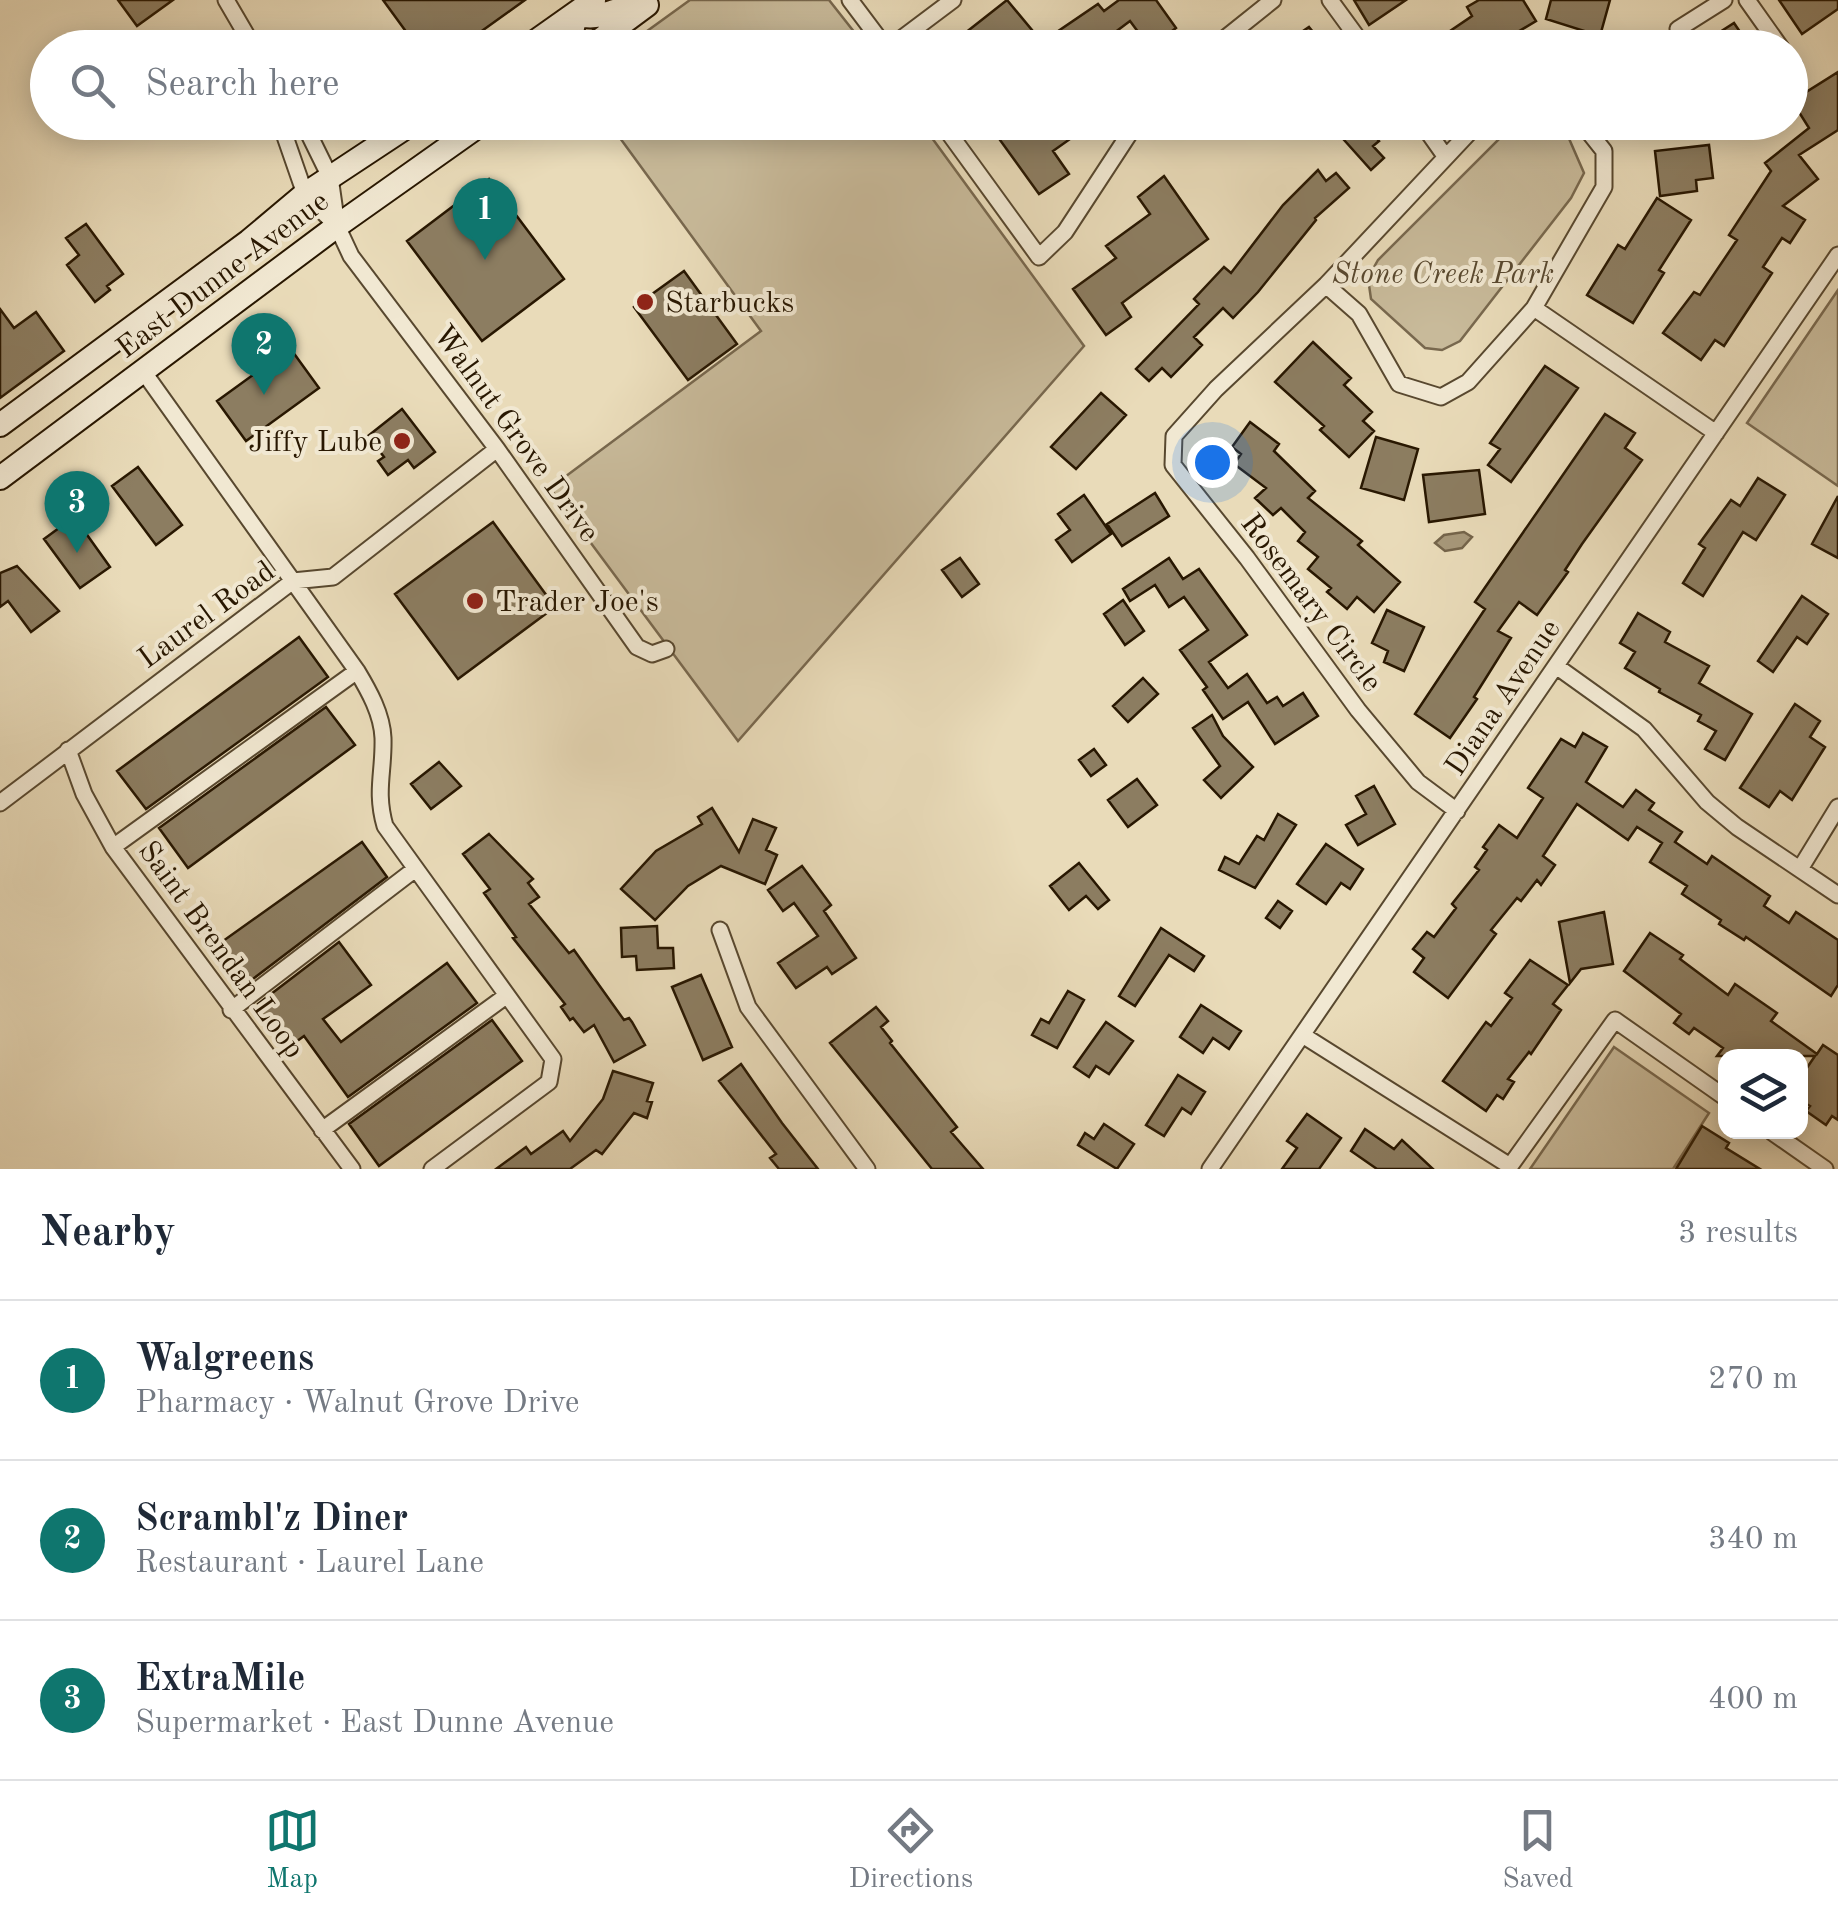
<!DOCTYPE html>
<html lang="en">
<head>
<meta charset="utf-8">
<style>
	body { margin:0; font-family:"Old Standard TT",serif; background:#f2f2f3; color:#1f2937 }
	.controls { position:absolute; right:30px; bottom:30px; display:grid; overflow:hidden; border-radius:20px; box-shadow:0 5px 25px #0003 }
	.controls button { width:90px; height:90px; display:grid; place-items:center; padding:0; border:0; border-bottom:2px solid #e0e1e3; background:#fff; color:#1f2937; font:50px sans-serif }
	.you { position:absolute; left:1212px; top:462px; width:35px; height:35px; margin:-25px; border:8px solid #fff; border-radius:50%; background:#1a73e8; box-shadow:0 0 0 15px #1a73e833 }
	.badge { display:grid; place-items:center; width:65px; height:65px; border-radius:50%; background:#0f766e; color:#fff; font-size:32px; font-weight:700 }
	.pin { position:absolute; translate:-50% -82px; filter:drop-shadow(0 2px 5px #0008) }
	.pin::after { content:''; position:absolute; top:52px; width:35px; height:30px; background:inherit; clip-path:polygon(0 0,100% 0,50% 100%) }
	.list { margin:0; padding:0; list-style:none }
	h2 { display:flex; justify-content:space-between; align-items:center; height:130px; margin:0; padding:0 40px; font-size:42px }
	h2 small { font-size:32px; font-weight:400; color:#747a83 }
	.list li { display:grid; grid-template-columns:65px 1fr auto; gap:30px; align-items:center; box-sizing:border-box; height:160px; padding:0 40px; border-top:2px solid #e0e1e3 }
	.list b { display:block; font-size:38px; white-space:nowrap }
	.list p { margin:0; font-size:32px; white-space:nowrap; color:#747a83 }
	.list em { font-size:32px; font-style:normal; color:#747a83 }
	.icon { flex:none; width:55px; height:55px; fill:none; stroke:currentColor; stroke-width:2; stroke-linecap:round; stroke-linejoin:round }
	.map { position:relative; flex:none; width:1838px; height:1169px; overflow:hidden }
	.search { position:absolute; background:#fff; box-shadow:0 5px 25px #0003; left:30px; right:30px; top:30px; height:110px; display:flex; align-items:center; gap:25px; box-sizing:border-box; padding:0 35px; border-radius:55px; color:#747a83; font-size:38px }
	.sheet { height:610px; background:#fff }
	nav { display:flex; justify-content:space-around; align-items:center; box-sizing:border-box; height:140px; border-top:2px solid #e0e1e3; background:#fff; font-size:28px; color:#747a83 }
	nav a { display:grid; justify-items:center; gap:5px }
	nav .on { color:#0f766e }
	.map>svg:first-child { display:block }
	.green { fill:#c8ba9a; stroke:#78684e; stroke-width:2.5 }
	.water { fill:#a7987a; stroke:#74644a; stroke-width:2.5 }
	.building { fill:#8c7d61; stroke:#281701; stroke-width:2.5 }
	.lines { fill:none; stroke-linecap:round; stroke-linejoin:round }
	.street-casing { stroke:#58482f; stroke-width:19 }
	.secondary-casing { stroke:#281701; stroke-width:26 }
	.street { stroke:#f1e8d2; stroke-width:15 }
	.secondary { stroke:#f1e8d2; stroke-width:22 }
	.poi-dot { fill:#8f2418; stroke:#f1e8d2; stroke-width:4 }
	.labels { text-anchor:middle; stroke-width:8; stroke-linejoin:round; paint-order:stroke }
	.park-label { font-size:30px; font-style:italic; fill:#58482f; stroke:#f1e8d2 }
	.street-label { font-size:30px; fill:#281701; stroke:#f1e8d2 }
	.poi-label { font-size:30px; fill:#281701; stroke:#f1e8d2; text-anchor:start }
</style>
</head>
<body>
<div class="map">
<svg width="1838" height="1169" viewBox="0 0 1838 1169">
	<rect width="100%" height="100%" fill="#e9dbb9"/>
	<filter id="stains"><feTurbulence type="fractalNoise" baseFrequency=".002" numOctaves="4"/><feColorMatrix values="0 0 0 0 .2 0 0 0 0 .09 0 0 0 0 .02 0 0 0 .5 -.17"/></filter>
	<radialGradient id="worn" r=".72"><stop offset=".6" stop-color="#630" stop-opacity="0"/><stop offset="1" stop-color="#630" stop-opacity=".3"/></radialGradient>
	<path class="green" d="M690,0h139l37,47h-241z
		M609,123h312l163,223 -346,395 -188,-253 211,-157z
		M1515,123h40l12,11 17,39 -13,25 -111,143 -18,9 -17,-2 -54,-49 -3,-21 10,-18z
		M1838,290v196l-91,-63z
		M1614,1047l95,66 -36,56h-143z"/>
	<path class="water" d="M1464,532l8,5 -10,11 -17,3 -10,-8 9,-8z"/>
	<path class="building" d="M118,0h55l-36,26z
		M383,0h142l-67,48h-40z
		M1007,0l35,42 56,-38 6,7 15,-11h37l20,28 -26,20 -20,-27 -36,27h-148z
		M1354,0h52l-37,25z
		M1479,0h44l13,21 -25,15 7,12h-93l47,-32 -5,-9z
		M1551,0h59l-10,36 -54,-17z
		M1779,0h59v9l-36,25z
		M1734,23l13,19 -10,6h-42z
		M1309,27l17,21h-48z
		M1838,72v58l-39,25 19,24 -35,27 22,14 -15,23 -8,-5 -19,29 9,6 -48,73 -9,-6 -14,20 -38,-27 31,-41 6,3 37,-55 -8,-5 42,-64 -6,-8 44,-35 -17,-27z
		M987,122h107l-41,29 16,23 -30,20z
		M1328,122h34l17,19 -6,5 11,12 -13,12z
		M1709,145l4,33 -17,2 1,11 -37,5 -5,-45z
		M1318,170l8,11 10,-8 13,15 -34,30 1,2 -58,72 -25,26 -10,-10 -29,29 8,8 -31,32 -9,-9 -13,13 -13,-12 63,-65 -5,-5 30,-32 7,6 52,-68z
		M1164,176l44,63 -86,64 9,14 -25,18 -33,-46 43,-31 -10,-12 44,-32 -12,-17z
		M489,179l75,100 -82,62 -75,-100z
		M1657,198l34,22 -32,50 5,3 -31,50 -46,-28 31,-50 7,4z
		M86,224l37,50 -16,12 3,4 -15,12 -28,-37 12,-10 -13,-17z
		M684,271l53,73 -49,36 -54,-73z
		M0,309l14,19 22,-16 28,39 -64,47z
		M1313,342l38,36 -7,7 28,27 -9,9 11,10 -25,26 -29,-27 4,-4 -49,-44z
		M290,348l29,40 -73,53 -29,-40z
		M1545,366l33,22 -67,94 -23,-17 12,-16 -10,-6z
		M1101,393l25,22 -50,54 -25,-22z
		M402,409l33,43 -21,16 -6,-8 -20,15 -10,-14 6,-4 -16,-21z
		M1605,414l30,19 -10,15 17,12 -60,84 -17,26 3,2 -31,43 -18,-13 -21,29 13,7 -37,59 3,2 -27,39 -35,-24 70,-105 -10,-7z
		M1250,422l29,22 -5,7 41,40 -7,7 54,43 -4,4 42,37 -26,30 -17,-15 -10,12 -20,-17 4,-4 -23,-19 10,-12 -20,-16 7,-9 -24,-24 -8,7 -18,-17 11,-10 -32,-24 7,-10 -9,-7z
		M1376,437l42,12 -14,51 -43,-12z
		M138,467l44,58 -26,20 -44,-59z
		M1479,470l6,44 -56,8 -6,-47z
		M1758,478l27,17 -29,45 -13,-8 -40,64 -20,-13 22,-35 -6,-4 32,-44 9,6z
		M1155,493l14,23 -47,30 -15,-22z
		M1084,495l27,39 -39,28 -16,-22 14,-10 -12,-16z
		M1838,496v62l-26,-14z
		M70,511l40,56 -30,21 -36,-49 15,-11 -5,-6z
		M493,522l62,85 -97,72 -63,-85z
		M960,558l19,26 -17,13 -20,-27z
		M1169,558l14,21 16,-10 48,66 -38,27 19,26 19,-14 20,29 10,-6 6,9 20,-13 15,23 -43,28 -27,-42 -25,17 -20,-29 4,-3 -27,-37 28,-20 -24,-33 -15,10 -14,-22 -25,16 -7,-12z
		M17,566l42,45 -28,21 -23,-31 -8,6v-34z
		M1802,596l26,18 -21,30 -10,-7 -24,35 -15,-11z
		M1123,600l21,31 -19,14 -21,-31z
		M1387,610l37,17 -20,44 -20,-9 4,-11 -16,-8z
		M1638,613l32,19 -5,10 44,24 -10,17 53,31 -27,46 -20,-11 11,-18 -18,-10 3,-6 -42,-23 1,-3 -35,-21 10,-16 -15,-9z
		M299,637l29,40 -182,132 -29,-38z
		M1143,678l15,16 -30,28 -15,-16z
		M1795,704l25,17 -10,16 15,10 -33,53 -12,-9 -11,16 -29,-19z
		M326,707l29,38 -167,123 -29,-40z
		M1212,715l11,21 30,31 -32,31 -17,-18 16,-14 -27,-38z
		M1583,733l24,14 -21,35 37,25 13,-17 18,13 -5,7 33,22 -7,10 32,22 5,-8 58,40 -6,10 25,17 7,-11 42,28v45l-7,11 -85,-59 -2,3 -25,-16 2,-4 -39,-26 5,-8 -37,-24 12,-19 -25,-16 -9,13 -51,-36 -34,52 12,9 -14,20 -4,-5 -16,21 -4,-3 -26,32 5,4 -48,64 -34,-26 10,-14 -11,-9 14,-17 7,5 22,-29 -4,-4 27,-34 -4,-3 12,-17 -4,-3 16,-22 18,13 26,-40 -15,-10 33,-49 14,8z
		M1094,749l12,16 -15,11 -12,-16z
		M439,762l22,24 -30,23 -20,-25z
		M1137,779l20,26 -29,22 -20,-27z
		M1374,786l21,38 -37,21 -12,-20 20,-11 -10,-18z
		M712,808l27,44 14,-33 23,9 -10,22 11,5 -12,29 -44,-18 -33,20 -33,34 -34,-31 35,-38 46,-27 -4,-7z
		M1278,814l18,11 -41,63 -36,-18 6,-13 14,7 18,-28 7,4z
		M489,834l44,45 -5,4 11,14 -10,7 40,49 5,-3 50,70 5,-2 3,4 13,23 -31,17 -20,-37 -10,7 -11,-14 -3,2 -9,-13 4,-3 -52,-66 3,-1 -32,-44 6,-4 -27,-35z
		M362,842l25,35 -142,108 -5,-6 -2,2 -22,-35z
		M1326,844l37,25 -13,20 -9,-6 -15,21 -29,-20z
		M1079,863l30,37 -11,9 -12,-13 -17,14 -19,-24z
		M802,866l29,39 -7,6 32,47 -24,16 -5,-7 -31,21 -18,-25 40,-27 -24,-33 -11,8 -15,-21z
		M1278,901l14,10 -12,17 -14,-10z
		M1604,912l9,52 -32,5 -11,14 -11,-61z
		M657,926l1,22h15l1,20 -37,2 -1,-14 -14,1 -1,-29z
		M1161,928l43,28 -10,15 -25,-16 -34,51 -16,-10z
		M1650,933l33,22 -3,4 48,36 7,-11 42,29 -6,8 46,33 6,-9 15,10v65l-6,-4 -6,9 -20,-14 4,-5 -10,-6v-22l15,-22h-98l6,-8 -29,-20 -5,6 -15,-11 7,-9 -57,-43z
		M339,942l32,43 -48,34 18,23 106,-79 30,40 -129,94 -44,-61 -15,11 -27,-32 -4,-11z
		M1530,960l38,25 -15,19 8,6 -30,44 -2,-2 -21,27 6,3 -11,17 -6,-4 -11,16 -43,-30 43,-59 5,4 21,-28 -7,-5z
		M701,975l31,72 -29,13 -31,-73z
		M1068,991l16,9 -27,48 -25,-13 9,-16 8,4z
		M1201,1005l40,26 -12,18 -16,-11 -10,15 -23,-16z
		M876,1007l12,14 -7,6 11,14 -2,2 67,84 -6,5 32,37h-51l-102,-126z
		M492,1020l30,41 -143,105 -30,-42z
		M1106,1022l27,19 -24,33 -13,-8 -7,11 -15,-10z
		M741,1064l41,59 36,46h-39l-9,-11 6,-4 -57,-73z
		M613,1071l40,12 -6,18 5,1 -5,16 -13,-5 -32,41 -6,-4 -26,19h-74l30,-22 5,7 32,-23 7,10 33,-42z
		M1178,1075l27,17 -14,22 -9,-6 -18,28 -18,-11z
		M1307,1114l34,24 -22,31h-37l15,-21 -10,-7z
		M1104,1124l30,20 -17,25 -39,-24 7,-12 9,6z
		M1702,1126l27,17 -3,5 34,21h-84z
		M1365,1129l29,20 8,-9 31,29h-56l-26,-18z"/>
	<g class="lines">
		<defs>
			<path id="street" d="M226,0l28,48
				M850,0l36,48
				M1330,0l35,48
				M1747,0l34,48
				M1678,29l46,-29
				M889,48l64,-48
				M1213,48l60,-48
				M1790,60l4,5
				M280,122l25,72 32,32
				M303,122l27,55 7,49 14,30 146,193 140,198 15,7 14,-5
				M941,122l98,135 26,-25 72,-110
				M1421,122l24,34
				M1326,285l33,29 40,70 42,13 27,-15 66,-74 70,-121v-36l-23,-29
				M1534,308l182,125
				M143,371l214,300c12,20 25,43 26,67 1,34 -8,53 2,88l168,233 -4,23 -117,87
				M1556,666l88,63 63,73 30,25 101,68
				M68,750l16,44 29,53 239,322
				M0,803l293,-222 40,-4 164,-128
				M1457,811l-39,-29 -60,-72 -111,-152 -74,-93 1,-29 42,-47 110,-104 153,-163
				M113,847l244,-176
				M1800,869l38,-62
				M720,930l28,77 119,162
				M231,1010l183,-140
				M1304,1036l206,130
				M322,1130l184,-134
				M1772,1132l53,37
				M1210,1169l628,-914
				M1508,1169l107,-149 111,78"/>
			<path id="secondary" d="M526,48l68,-48
				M561,48l10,-11 5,-23c27,9 38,-10 66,-6
				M589,48l58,-43
				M0,425l249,-184 56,-47 109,-72
				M0,478l337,-252 147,-104"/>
		</defs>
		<use href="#street" class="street-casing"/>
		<use href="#secondary" class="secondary-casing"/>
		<use href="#street" class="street"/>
		<use href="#secondary" class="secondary"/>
	</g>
	<g class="poi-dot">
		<circle cx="645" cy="302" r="10"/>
		<circle cx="402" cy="441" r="10"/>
		<circle cx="475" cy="601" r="10"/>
	</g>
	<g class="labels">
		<g class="park-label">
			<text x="1443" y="283">Stone Creek Park</text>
		</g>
		<g class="street-label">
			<text transform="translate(222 274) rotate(-37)" y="10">East Dunne Avenue</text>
			<text transform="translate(517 433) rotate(54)" y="10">Walnut Grove Drive</text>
			<text transform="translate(1312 602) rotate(53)" y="10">Rosemary Circle</text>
			<text transform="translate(206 614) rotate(-36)" y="10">Laurel Road</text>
			<text transform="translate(1502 697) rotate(-56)" y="10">Diana Avenue</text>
			<text transform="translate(222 949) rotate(54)" y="10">Saint Brendan Loop</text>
		</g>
		<g class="poi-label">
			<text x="665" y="312">Starbucks</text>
			<text x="382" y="451" text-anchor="end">Jiffy Lube</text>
			<text x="495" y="611">Trader Joe's</text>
		</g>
	</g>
	<rect width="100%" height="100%" filter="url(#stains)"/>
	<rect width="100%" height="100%" fill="url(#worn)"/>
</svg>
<div class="controls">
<button><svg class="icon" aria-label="layers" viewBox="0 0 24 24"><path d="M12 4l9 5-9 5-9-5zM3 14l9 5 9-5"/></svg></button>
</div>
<div class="you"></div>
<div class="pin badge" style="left:485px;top:260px">1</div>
<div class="pin badge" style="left:264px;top:395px">2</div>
<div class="pin badge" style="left:77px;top:553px">3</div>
<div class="search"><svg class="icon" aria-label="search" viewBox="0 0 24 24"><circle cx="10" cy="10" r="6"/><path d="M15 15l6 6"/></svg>Search here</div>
</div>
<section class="sheet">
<h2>Nearby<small>3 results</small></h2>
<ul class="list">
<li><span class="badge">1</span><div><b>Walgreens</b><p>Pharmacy · Walnut Grove Drive</p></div><em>270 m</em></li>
<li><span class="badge">2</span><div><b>Scrambl'z Diner</b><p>Restaurant · Laurel Lane</p></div><em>340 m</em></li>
<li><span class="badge">3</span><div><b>ExtraMile</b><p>Supermarket · East Dunne Avenue</p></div><em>400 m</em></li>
</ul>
</section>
<nav>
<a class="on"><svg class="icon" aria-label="map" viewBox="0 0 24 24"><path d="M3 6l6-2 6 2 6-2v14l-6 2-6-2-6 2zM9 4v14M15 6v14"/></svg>Map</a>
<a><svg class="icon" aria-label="directions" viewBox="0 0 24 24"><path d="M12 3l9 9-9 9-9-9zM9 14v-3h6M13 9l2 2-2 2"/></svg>Directions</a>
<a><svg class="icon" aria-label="saved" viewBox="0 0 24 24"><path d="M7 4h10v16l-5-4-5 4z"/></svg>Saved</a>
</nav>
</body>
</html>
